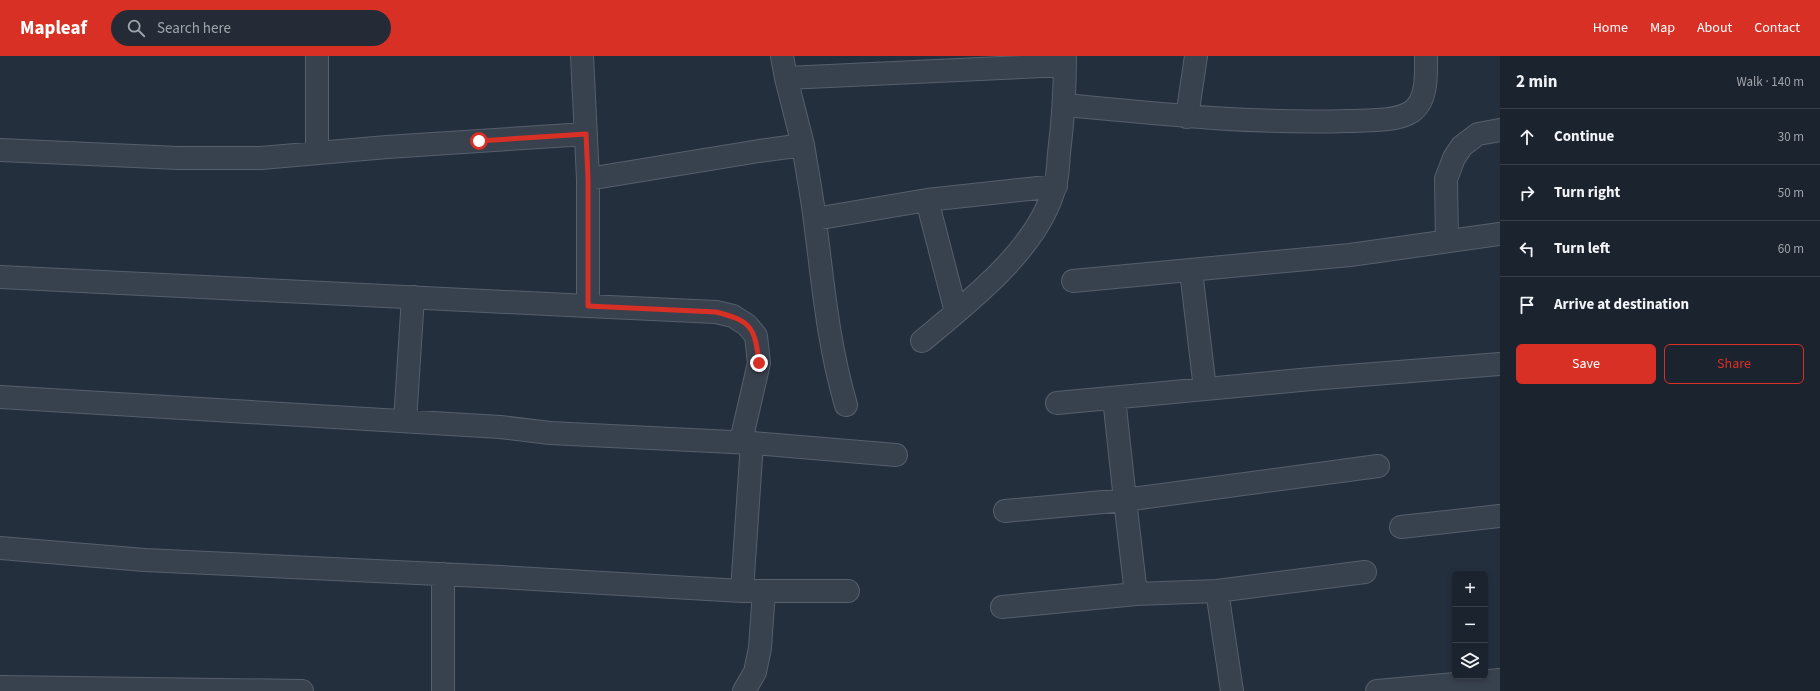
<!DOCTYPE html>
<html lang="en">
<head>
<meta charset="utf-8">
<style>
	body { margin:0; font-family:"Source Sans 3",sans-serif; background:#242b36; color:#f1f3f6 }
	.controls { position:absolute; right:12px; bottom:12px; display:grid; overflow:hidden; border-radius:6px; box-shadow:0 2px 6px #0003 }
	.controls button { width:36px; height:36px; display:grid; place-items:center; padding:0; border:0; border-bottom:1px solid #39404a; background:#1b232e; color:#f1f3f6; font:20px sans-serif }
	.stop { position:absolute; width:12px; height:12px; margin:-9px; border:3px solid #d93025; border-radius:50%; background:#fff }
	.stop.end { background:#d93025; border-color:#fff; box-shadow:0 1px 4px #0008 }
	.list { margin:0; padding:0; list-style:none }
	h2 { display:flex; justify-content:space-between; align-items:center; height:52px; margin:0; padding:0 16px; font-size:17px }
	h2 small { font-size:13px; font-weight:400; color:#a0a4aa }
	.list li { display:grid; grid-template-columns:26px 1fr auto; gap:12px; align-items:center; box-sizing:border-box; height:56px; padding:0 16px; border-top:1px solid #39404a }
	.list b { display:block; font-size:15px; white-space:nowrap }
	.list em { font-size:13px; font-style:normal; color:#a0a4aa }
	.actions { display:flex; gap:8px; padding:12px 16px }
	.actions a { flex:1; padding:9px 0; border:1px solid #d93025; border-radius:6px; text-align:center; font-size:14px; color:#d93025 }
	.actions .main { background:#d93025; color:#fff }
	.icon { flex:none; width:22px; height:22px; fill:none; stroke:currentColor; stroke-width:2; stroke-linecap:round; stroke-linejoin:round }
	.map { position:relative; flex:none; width:1500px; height:635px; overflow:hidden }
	header { display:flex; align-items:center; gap:24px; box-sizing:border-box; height:56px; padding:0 20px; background:#d93025; color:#fff }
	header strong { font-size:19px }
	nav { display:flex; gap:22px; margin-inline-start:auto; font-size:14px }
	.search { width:280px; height:36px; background:#242b36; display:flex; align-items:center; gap:10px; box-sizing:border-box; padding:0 14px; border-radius:22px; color:#a0a4aa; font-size:15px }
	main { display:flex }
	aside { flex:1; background:#1b232e }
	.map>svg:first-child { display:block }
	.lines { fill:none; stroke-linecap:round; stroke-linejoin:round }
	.street-casing { stroke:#565f6c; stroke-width:24 }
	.street { stroke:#38414e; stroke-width:22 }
	.route { stroke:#d93025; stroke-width:5 }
</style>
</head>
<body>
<header>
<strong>Mapleaf</strong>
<div class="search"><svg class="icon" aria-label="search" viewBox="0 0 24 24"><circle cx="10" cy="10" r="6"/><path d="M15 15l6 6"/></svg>Search here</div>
<nav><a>Home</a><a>Map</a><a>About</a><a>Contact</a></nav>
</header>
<main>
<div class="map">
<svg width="1500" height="635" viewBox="0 0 1500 635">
	<rect width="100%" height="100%" fill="#242f3e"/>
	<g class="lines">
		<defs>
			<path id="street" d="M317,0v97
				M582,0l6,123
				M782,0l4,22
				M1065,49c94,9 188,19 283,16 19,-1 47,1 63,-9 17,-11 15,-38 15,-56
				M1187,61l9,-61
				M803,89c4,25 9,51 12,76 8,62 13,123 31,184
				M0,94l178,8h83l126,-11 199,-13
				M927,144l29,112
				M815,163l112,-19 129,-14
				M1447,185l-1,-62 8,-21 8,-12 16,-12 22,-4
				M1191,215l14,118
				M0,221l588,29
				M1073,225l277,-26 150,-21
				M922,285c48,-40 117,-93 133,-155 3,-10 3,-22 4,-33 4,-32 6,-64 6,-97
				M0,341l500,30 50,6 202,10 -10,148
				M1114,342l11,102 253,-34
				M1057,347l254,-24 189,-15
				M405,365l8,-124
				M741,385l18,-78 -3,-27 -9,-11 -14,-9 -17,-4 -128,-6v-127l171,-28 44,-6 -17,-67 279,-13
				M752,387l144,12
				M1005,455l120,-11 11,94 81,-3 15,100
				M1401,471l99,-11
				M0,492l145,12 356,17 241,14h106
				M443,518v117
				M1217,535l148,-19
				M1002,551l134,-13
				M0,631l302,4
				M744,635l11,-19 5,-24 4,-57
				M1377,635l123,-11"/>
		</defs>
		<use href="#street" class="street-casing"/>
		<use href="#street" class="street"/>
	</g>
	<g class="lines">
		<path class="route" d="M479,85l107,-7 2,45v127l128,6c36,9 39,16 43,51"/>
	</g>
</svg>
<div class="controls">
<button>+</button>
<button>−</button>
<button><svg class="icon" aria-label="layers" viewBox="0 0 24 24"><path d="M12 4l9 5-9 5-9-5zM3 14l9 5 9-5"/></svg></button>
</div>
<div class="stop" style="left:479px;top:85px"></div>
<div class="stop end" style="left:759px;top:307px"></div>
</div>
<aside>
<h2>2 min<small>Walk · 140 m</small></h2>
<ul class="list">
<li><svg class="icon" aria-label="ahead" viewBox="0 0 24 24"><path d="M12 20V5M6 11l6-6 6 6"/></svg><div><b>Continue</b></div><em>30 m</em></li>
<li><svg class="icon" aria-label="right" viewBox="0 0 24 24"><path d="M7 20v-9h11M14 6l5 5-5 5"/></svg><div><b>Turn right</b></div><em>50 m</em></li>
<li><svg class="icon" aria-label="left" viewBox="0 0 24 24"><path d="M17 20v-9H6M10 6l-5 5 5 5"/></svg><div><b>Turn left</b></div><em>60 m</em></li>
<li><svg class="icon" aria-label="arrive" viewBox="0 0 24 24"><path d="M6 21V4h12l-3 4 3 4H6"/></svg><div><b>Arrive at destination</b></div></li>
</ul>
<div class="actions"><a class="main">Save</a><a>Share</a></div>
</aside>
</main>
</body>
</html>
